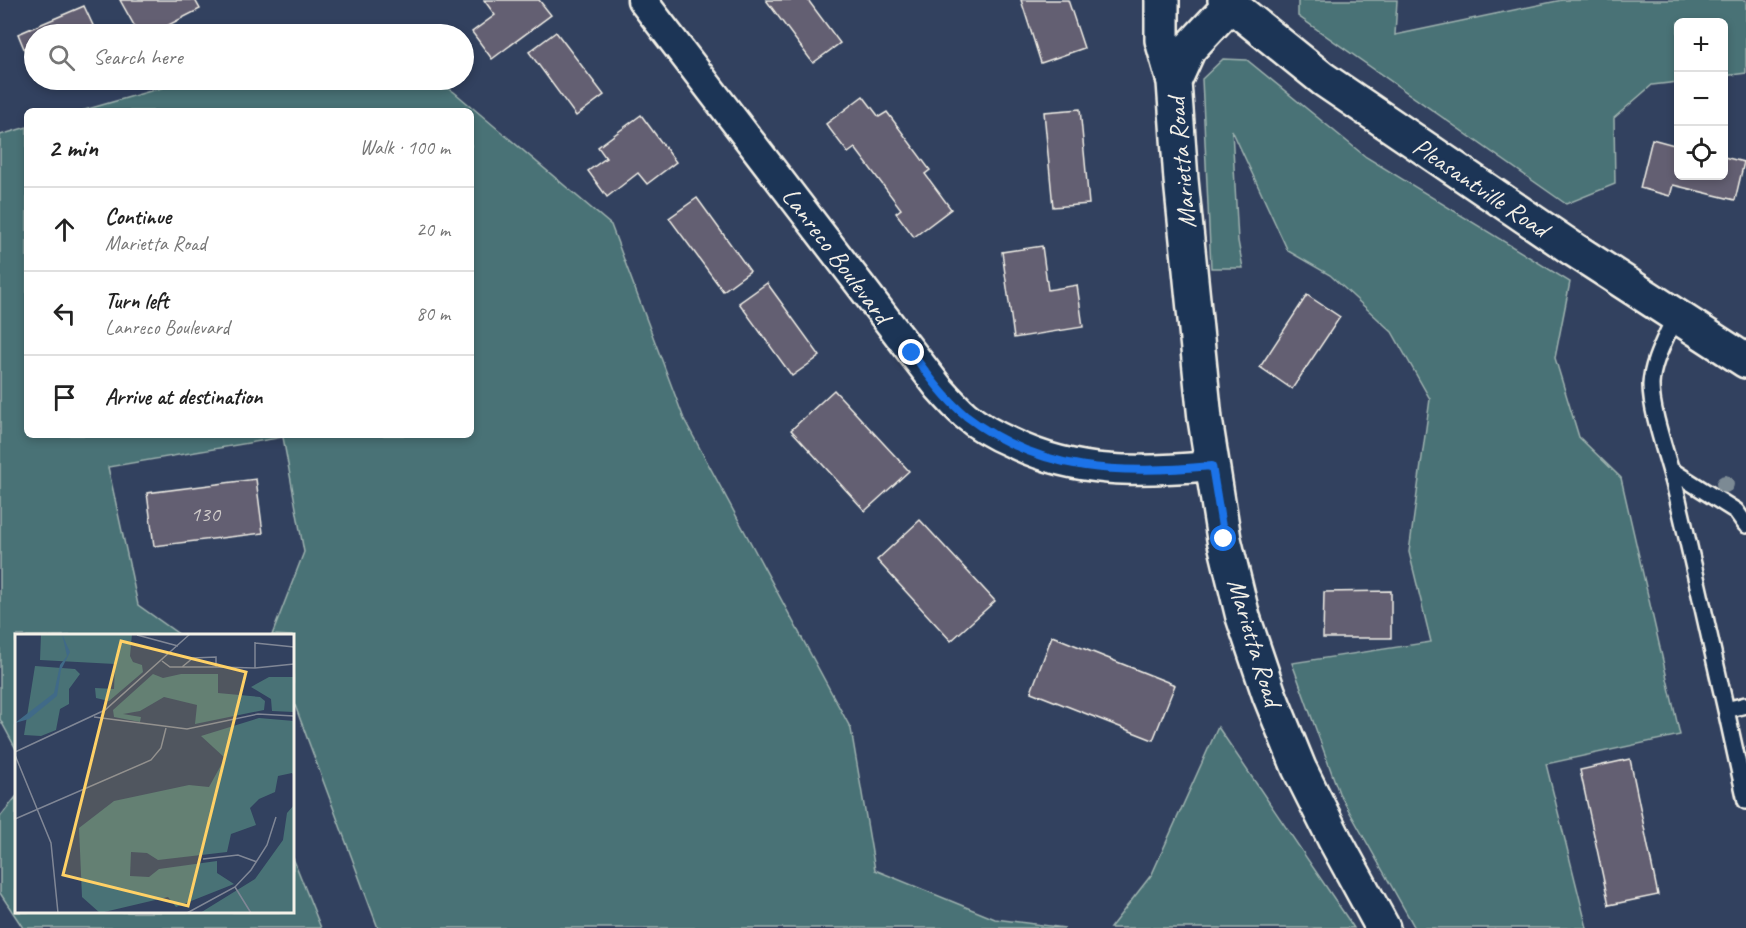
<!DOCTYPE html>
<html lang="en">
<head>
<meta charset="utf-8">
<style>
	body { margin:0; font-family:Caveat,sans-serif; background:#f2f2f2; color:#222 }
	.controls { position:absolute; right:18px; top:18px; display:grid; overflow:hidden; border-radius:9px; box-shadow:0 3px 9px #0003 }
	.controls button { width:54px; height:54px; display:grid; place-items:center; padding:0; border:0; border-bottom:2px solid #e0e0e0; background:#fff; color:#222; font:30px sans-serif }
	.stop { position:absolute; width:18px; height:18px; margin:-14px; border:4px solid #1a73e8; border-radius:50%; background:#fff }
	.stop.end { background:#1a73e8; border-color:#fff; box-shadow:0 2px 6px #0008 }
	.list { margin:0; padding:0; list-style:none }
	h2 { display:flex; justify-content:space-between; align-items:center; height:78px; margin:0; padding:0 24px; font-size:26px }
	h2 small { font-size:20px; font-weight:400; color:#767676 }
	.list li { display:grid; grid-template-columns:39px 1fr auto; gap:18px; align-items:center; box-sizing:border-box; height:84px; padding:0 24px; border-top:2px solid #e0e0e0 }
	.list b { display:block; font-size:22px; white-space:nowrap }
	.list p { margin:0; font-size:20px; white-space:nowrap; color:#767676 }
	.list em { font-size:20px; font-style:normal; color:#767676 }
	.icon { flex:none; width:33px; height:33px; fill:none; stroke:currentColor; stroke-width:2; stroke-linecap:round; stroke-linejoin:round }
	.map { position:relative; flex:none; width:1746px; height:928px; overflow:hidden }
	.search { position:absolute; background:#fff; box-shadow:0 3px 9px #0003; left:24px; top:24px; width:450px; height:66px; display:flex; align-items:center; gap:15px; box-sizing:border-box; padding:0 21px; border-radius:33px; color:#767676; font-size:22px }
	.panel { position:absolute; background:#fff; box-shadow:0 3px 9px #0003; left:24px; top:108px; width:450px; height:330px; border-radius:9px }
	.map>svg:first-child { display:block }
	.green { fill:#497276; stroke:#9eb2af; stroke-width:1.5 }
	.building { fill:#635e72; stroke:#f4f1e8; stroke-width:1.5 }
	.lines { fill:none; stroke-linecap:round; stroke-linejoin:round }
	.lane-casing { stroke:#f4f1e8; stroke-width:20 }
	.street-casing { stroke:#f4f1e8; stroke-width:33 }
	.secondary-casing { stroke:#f4f1e8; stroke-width:38 }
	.lane { stroke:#1d3557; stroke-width:15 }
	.street { stroke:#1d3557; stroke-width:28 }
	.secondary { stroke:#1d3557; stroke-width:33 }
	.tree { fill:#7c8a94 }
	.route { stroke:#1a73e8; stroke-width:8 }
	.labels { text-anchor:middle; stroke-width:4.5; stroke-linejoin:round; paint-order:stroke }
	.number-label { font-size:22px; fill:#d0ccca }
	.street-label { font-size:26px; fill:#f4f1e8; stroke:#1d3557 }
	.inset-road { fill:none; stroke:#808796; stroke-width:1.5 }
	.view { fill:#ffd166; fill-opacity:0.15; stroke:#ffd166; stroke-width:3 }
	.inset-edge { fill:none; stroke:#f4f1e8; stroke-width:3 }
</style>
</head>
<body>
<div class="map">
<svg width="1746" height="928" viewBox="0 0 1746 928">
	<rect width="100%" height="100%" fill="#32415f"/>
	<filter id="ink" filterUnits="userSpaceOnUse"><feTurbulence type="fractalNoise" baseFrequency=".0167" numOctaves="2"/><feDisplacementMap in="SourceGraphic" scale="12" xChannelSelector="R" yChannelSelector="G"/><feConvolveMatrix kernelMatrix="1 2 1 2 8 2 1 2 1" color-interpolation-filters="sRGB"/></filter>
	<g filter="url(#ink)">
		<path class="green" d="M1298,0h99l-2,35 167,-35h184v73l-22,3v-54h-46v60l-26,3 -38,33 1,66 -49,20 -268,-188z
			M1223,59l24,1 119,97 204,125 -15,76 24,79 42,41 59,257 -134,29 41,164h-172l-76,-135 -47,-130 139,-21 -22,-90 21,-153 -38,-67 -62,-57 -42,-24 -56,-121 6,111 5,27h-32l-9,-189z
			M189,80h247l18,12 157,133 73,194 167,310 24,141 120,49 70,9h-687l-85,-228 -1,-64 -20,-1 32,-83 -21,-115 -175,30 30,138 42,30 -164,1v113l-16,-30v-584l27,-8v308h444v-324h-390z
			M1218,727l132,195 4,6h-244l42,-54z
			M16,797v115h276l1,-54 28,70h-298l-23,-35v-76z"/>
		<path class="building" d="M120,0h75l5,9 -49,25h-12z
			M484,0h55l12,15 -59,44 -20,-27 23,-17z
			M766,0h42l32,43 -27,20z
			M1021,0h47l16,48 -43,15z
			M84,6l13,28h-63v39l-16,-39z
			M556,32l48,63 -28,21 -47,-64z
			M863,96l16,21 8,-5 43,58 -5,4 26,35 -37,28 -18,-24 5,-4 -46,-61 -7,5 -22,-29z
			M1080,109l9,95 -36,3 -9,-95z
			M641,115l35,47 -29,22 -9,-11 -31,24 -19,-26 18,-13 -8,-11z
			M1652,139l26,7v30h46v-19l20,5 -9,38 -62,-15 -3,11 -30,-8z
			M697,198l53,73 -27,20 -54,-73z
			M1042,246l6,44 29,-5 6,42 -69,11 -12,-86z
			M767,283l53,73 -28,20 -53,-73z
			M1307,295l33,22 -48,72 -32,-22z
			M834,390l75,81 -44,40 -74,-81z
			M256,479l7,54 -109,13 -7,-53z
			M920,520l75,81 -44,40 -74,-81z
			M1391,591v47h-68l1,-46z
			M1052,636l123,49 -22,55 -122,-48z
			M1630,759l28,136 -49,10 -29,-135z"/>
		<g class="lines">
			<defs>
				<path id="lane" d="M1675,316c-9,22 -23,45 -24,69 0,28 17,73 24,102 18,74 34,149 51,223l20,-5
					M1671,470l65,41 10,14
					M1726,710l20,91"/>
				<path id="street" d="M642,0l297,388c8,9 17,19 26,27 14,12 31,21 47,28 66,32 129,29 200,23"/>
				<path id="secondary" d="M1162,0v40l12,42 7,98 24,239 19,120 19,78 26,77 30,74 36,72 48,88
					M1225,0l98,79 250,170 173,112
					M1174,82l15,-33 41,-44"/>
			</defs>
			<use href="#lane" class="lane-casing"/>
			<use href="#street" class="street-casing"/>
			<use href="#secondary" class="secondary-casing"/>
			<use href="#lane" class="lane"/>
			<use href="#street" class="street"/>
			<use href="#secondary" class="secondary"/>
		</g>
		<circle class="tree" cx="1725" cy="484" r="9"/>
	</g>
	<g class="lines" filter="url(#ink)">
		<path class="route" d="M912,353c16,22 33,46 54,63 75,58 156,58 246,50l12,73"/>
	</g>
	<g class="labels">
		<g class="number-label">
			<text x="205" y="521">130</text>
		</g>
		<g class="street-label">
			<text transform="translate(1181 163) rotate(-95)" y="9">Marietta Road</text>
			<text transform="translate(1481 187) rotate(34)" y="9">Pleasantville Road</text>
			<text transform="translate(837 255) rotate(53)" y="9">Lanreco Boulevard</text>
			<text transform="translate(1255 642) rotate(73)" y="9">Marietta Road</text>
		</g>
	</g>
	<g transform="translate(15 634)">
		<rect width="279" height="279" fill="#32415f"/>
		<path d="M26,0h91l-2,22 3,6 9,3 1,7 -34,29 -13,-3 -1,-10 19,1 1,-25 -75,-4zM20,32l40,3 5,5 -11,15v15l-9,5 -4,21 -15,6 -17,-1zM138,40l10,4 18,-4h37v19l42,4 5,4 -1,9 -69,14 2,-19 -33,-8 -24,14 -17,3 18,3 -1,5 -26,-5 -1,-7zM254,43h25v35l-22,-1 -1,-12 -20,-12zM244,84l35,3v55l-2,-3 -14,3 -3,16 -16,7 -9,9 6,17 -25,9 -4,18 -69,8 -11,-7 -16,-1 -1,24 19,1 10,-8 58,-8v12l17,11 -58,23 -8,-10 -68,16 -18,-16 -3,-69 35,-27 75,-16 20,2 16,-29 -24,-22zM279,171l-1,108h-93l55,-34 28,-39 4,-27z" fill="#497276"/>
		<path d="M47,0l8,18 -9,18 -4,26 -28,23 -14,4 39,-30 6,-28 7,-9z" fill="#406a88"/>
		<path class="inset-road" d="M122,1l41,11M240,9l39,4M147,27l8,6h46v-10l-23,1 -11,9M201,33l39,1v-26M240,34l39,-4M79,83l93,12 71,-15 36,2M0,118l90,-42 85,-76M0,121l36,88 7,70M0,185l136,-59 10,-12 5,-20M188,225l35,-4 19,7M220,253l16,26M172,279l48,-26 16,-17 16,-25 9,-28"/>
		<path class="view" d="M106,7l125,31 -58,234 -125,-31z"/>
		<rect width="279" height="279" class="inset-edge"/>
	</g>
</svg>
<div class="controls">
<button>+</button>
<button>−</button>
<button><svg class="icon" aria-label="locate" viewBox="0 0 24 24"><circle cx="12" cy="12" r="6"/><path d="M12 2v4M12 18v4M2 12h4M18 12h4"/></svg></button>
</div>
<div class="stop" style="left:1224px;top:539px"></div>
<div class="stop end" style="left:912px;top:353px"></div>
<div class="search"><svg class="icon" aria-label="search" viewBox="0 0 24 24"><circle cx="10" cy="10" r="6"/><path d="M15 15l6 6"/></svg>Search here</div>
<section class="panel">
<h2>2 min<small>Walk · 100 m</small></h2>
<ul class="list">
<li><svg class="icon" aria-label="ahead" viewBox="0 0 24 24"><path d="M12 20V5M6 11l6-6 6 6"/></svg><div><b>Continue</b><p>Marietta Road</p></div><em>20 m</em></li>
<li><svg class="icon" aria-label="left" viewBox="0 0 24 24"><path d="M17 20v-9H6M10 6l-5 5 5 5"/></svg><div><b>Turn left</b><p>Lanreco Boulevard</p></div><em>80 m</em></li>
<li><svg class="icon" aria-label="arrive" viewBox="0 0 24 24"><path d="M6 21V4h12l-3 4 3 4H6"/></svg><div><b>Arrive at destination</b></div></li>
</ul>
</section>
</div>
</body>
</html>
